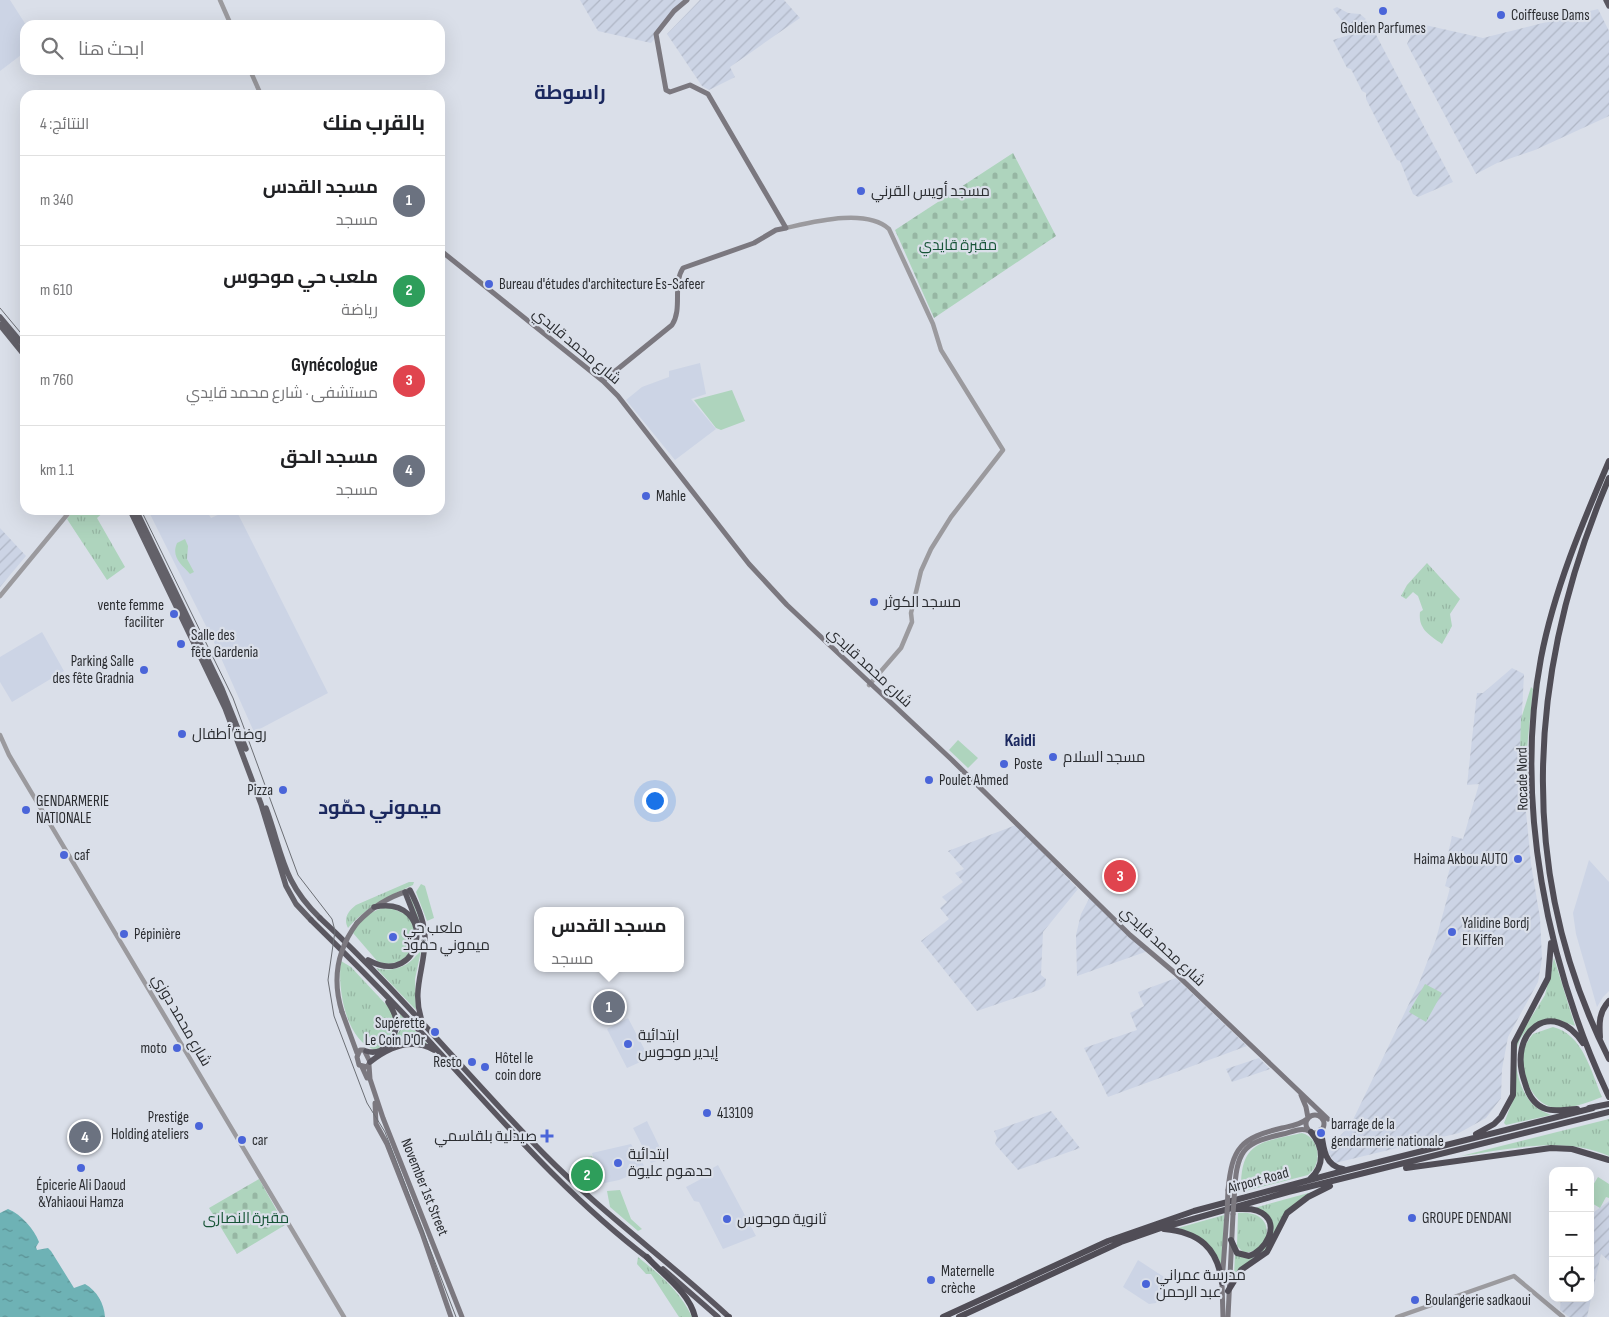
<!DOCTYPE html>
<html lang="ar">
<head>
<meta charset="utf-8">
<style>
	body { margin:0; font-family:"Sofia Sans Condensed",Cairo,sans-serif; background:#f2f2f2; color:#202124; direction:rtl }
	.controls { position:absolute; right:15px; bottom:15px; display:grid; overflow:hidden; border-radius:10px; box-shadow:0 5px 20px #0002 }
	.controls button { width:45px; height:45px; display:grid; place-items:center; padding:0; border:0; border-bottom:1px solid #e0e0e0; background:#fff; color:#202124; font:25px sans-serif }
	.you { position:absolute; left:654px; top:800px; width:18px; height:18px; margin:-12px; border:4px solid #fff; border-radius:50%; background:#1a73e8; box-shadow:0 0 0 8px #1a73e833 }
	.badge { display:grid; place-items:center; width:32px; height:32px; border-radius:50%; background:#7c3aed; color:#fff; font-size:16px; font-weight:700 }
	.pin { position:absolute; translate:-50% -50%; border:2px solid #fff; box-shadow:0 1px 5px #0006 }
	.popup { position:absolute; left:534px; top:907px; width:150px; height:65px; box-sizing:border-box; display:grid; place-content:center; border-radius:10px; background:#fff; filter:drop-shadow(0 1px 4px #0005); font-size:16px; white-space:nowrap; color:#757577 }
	.popup b { font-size:19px; color:#202124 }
	.popup::after { content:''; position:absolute; left:50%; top:100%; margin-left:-10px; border:10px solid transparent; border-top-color:#fff }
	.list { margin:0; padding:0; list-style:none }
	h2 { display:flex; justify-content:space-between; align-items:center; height:65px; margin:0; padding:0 20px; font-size:21px }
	h2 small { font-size:16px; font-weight:400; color:#757577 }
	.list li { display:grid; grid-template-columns:32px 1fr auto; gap:15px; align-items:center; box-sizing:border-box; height:90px; padding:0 20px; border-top:1px solid #e0e0e0 }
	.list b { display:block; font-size:19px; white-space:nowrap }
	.list p { margin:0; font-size:16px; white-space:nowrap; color:#757577 }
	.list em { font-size:16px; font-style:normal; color:#757577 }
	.icon { flex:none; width:28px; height:28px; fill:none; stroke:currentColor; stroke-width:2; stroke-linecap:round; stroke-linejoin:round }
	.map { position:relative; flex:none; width:1609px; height:1317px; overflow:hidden; direction:ltr }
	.search { position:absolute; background:#fff; box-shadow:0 5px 20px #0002; left:20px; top:20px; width:425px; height:55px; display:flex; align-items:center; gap:12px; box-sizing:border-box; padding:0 18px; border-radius:15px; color:#757577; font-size:19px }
	.panel { position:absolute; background:#fff; box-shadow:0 5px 20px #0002; left:20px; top:90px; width:425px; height:425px; border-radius:15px; direction:rtl }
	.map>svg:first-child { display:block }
	.built { fill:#ccd4e5 }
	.industrial { fill:url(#industrial-furrows) }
	.grass { fill:url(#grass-tufts) }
	.cemetery { fill:url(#cemetery-stones) }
	.garden { fill:#aed4bd }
	.water { fill:url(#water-ripples) }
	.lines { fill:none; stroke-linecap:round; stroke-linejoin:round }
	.tertiary { stroke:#9b9a9e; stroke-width:4.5 }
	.secondary { stroke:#7b787f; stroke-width:5 }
	.primary { stroke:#636169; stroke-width:5.5 }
	.trunk { stroke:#5a5760; stroke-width:5.5 }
	.motorway { stroke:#504d56; stroke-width:6 }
	.tram { stroke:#6b6e74; stroke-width:1 }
	.secondary-bridge { stroke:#7b787f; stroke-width:5 }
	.poi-dot { fill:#4a65d9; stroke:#dadfe9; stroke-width:2 }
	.labels { text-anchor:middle; stroke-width:4.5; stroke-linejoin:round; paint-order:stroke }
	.poi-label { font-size:15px; fill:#2b2d31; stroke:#dadfe9; text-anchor:start }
	.park-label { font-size:15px; fill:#175437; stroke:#dadfe9 }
	.street-label { font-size:15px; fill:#2b2d31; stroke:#dadfe9 }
	.quarter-label { font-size:18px; font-weight:bold; fill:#1b285f; stroke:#dadfe9 }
	.district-label { font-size:20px; font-weight:bold; fill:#1b285f; stroke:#dadfe9 }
</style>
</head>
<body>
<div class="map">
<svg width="1609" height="1317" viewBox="0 0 1609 1317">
	<defs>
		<pattern id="industrial-furrows" width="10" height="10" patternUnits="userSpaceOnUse" patternTransform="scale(1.25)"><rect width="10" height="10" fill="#ccd4e5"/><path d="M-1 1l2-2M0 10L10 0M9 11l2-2" fill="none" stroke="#afb6c5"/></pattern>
		<pattern id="grass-tufts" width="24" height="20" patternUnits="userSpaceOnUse" patternTransform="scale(1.25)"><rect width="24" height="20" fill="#aed4bd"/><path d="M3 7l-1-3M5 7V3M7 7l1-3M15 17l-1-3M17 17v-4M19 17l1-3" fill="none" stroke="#96b6a3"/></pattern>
		<pattern id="cemetery-stones" width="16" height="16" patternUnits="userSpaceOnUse" patternTransform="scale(1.25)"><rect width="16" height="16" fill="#aed4bd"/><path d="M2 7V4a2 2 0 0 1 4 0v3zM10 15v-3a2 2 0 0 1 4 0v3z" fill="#96b6a3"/></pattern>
		<pattern id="water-ripples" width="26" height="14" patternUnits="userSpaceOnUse" patternTransform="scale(1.25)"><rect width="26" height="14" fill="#6eb2b5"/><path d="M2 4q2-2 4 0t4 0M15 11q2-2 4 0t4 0" fill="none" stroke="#5b9194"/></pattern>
	</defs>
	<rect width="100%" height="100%" fill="#dadfe9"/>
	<path class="built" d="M0,0h10l16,25 -1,27 -25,19z
		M700,363l6,31 -15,5 25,30 -41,31 -49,-60 16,-13 27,-10v-6z
		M148,510h58l5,8 18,-8h7l92,183 -74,39 -41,-92z
		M42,632l22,39 -52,31 -12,-20v-25z
		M1589,860l20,22v109l-6,6 -6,10 -21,-73 -3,-21z
		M628,1018l21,40 -22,10 -20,-39z
		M647,1121l18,37 -14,5 -18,-35z
		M631,1144l15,25 -27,11 -19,4 -8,-31z
		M718,1165l38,71 -33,13 -24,-47 -5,-1 -8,-14 15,-8 -1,-4z
		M1138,1260l32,21 -14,22 -7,1 -26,-17z"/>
	<path class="industrial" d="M580,0h107l-36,43 -53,-12z
		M700,0h84l16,18 -70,49 5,10 -26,13 -7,-4 -35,-52z
		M1337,7l11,6 12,1 6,5 -3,2 4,1v9l6,-2 80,153 -35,15 -5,-3 -13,-33 -3,-1 -31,-61v-6l-4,-2 -11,-22 -4,-1 -14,-28 19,-6 -6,-12h-3l-10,-13z
		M1598,9l11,22v85l-74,34 -38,13 -21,11 -69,-130 9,-21 67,15z
		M0,528l26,28 -26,31z
		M1512,668l12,6 -4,75 11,115 9,54 2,41 -4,23 -30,55 -6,32 -1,29 -15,20 -27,15 -124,30 -7,-11 3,-7 19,-19 69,-143 17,-44 14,-51 -5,-2 8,-29 -5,-3 4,-18 11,3 16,-55 -12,1 10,-92h6z
		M1016,825l62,64 -35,43 -2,43 5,4 -1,7 -6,4 -62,21 -56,-70 28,-22 -9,-11 7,-6 -5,-5 21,-15 -8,-9 9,-4 -16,-18z
		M1091,895l57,56 -71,25 -1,-41 5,-21z
		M1176,978l71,68 -139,51 -24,-49 53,-18 -7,-17 14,-7 -6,-14z
		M1259,1058l11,11 -38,13 -6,-13z
		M1051,1111l29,37 -62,22 -23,-26 2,-6 -3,-7z
		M1609,1201v60l-8,-7 -14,63h-18l-9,-7 1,-12h29v-83z"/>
	<path class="grass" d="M74,510h32l-9,8 28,49 -18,13 -40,-61z
		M185,539l3,7 -1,13 7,13 -4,2c-9,-10 -19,-17 -13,-31z
		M1427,563l33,36 -10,15 2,12 -10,18c-13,-9 -24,-15 -22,-32l3,-2 -5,-14 -5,-4 -7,7 -5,-3 6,-11z
		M1531,687l2,2 -6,59 1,51 -8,-50 1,-30z
		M409,882h5l-1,3c-28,13 -44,20 -65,43 -5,-9 0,-17 8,-23z
		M411,897l11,31v18l-7,33 1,31 -40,-42c10,3 21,2 31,-4 33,-23 2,-46 4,-67z
		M389,907l20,9 8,21 -12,23 -16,4 -11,-2 -25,-29c7,-15 20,-24 36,-26z
		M1554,958l21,68 -16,-6c-10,4 -29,7 -36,15 -15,19 -4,60 14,73 4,3 10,5 14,7l-45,10 -2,-2 11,-28 1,-48 3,-10 26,-42z
		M341,961l10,6 42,45c4,16 -2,30 -17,38 -30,-8 -39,-62 -35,-89z
		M1425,984l17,9 -16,29 -17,-10z
		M400,1014l28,31 -19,-4 -17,5 -1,-2 9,-14z
		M1553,1027c30,7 38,45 49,70 -13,5 -30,12 -45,11 -24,-2 -36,-32 -34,-54 1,-7 5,-14 10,-20z
		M1609,1119v37c-46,-20 -100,-7 -148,0z
		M1302,1133c18,5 21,31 6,42l-67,17c-1,-51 18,-49 61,-59z
		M1312,1192c-34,20 -27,28 -45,56 -7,11 -23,20 -33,28l1,-22c26,14 32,-9 37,-29l-18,-17z
		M1238,1213c43,-4 32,43 5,39l-6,-6z
		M1224,1215l-2,53c-6,-22 -23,-34 -44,-40z
		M638,1257c21,17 43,35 54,60h-13l-28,-43h-5l-9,-10z"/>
	<path class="cemetery" d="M1013,153l43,83 -122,82 -39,-88z
		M259,1179l26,46 -48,29 -28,-46z"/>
	<path class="garden" d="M732,390l13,31 -24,9 -5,-2 -22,-28z
		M958,740l20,18 -10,10 -19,-18z
		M421,884l4,2 9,32 -7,3 -11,-29z
		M396,919l12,27 -17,8 -13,-27z
		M592,1156l7,26 -12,6 -16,-19c4,-10 12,-11 21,-13z
		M1598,1177l11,7v14l-3,-1 -6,11 -10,-6v-12z
		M620,1190l11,29 11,10 -4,2 -28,-24 -3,-16z"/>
	<path class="water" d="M8,1209c14,6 26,20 31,33l-3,5 1,3 11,-2 3,3 23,37 11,-4c12,7 19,19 20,33h-105v-104z"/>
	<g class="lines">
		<path class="tertiary" d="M220,0l11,25
			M250,70l11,25
			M786,228c27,-6 80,-20 103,1l44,95 8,26 62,100 -52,67 -20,32 -10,22 -10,42 1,9 -11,26 -32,37
			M0,596l71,-86
			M0,735l9,20 335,562
			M1397,1317l117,-41 49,41"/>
		<path class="secondary" d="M440,250l163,131 15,15 131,168 38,41 165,155 178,175 45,38 153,146
			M603,381l69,-56c11,-17 0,-40 11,-57l71,-25 22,-13 10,-2 -78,-134 -18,-9 -20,7 -4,-2 -10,-56 18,-23 13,-11
			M357,923c15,-16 31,-26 51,-32
			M342,1012l15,41
			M360,1050h4l6,12 -3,5 -8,-2 -2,-8z
			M369,1065l1,14 13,39 79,199
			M362,1067l5,11
			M1301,1095l5,12 2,11
			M375,1103l1,21 11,20 35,89 29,84
			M1306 1124a9 9 0 1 1 18 0a9 9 0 1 1-18 0Z
			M1235,1186c2,-38 12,-44 48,-52 9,-2 18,-7 26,-3
			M1228,1190c4,-43 13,-52 54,-62 9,-2 18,-3 25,-9
			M1223,1317l-1,-34 5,-70
			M1228,1317l5,-103"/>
		<path class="primary" d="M0,317l25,30
			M0,325l25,31
			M130,510l95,198 36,96 25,82 10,18 15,16
			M136,510l86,179 24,60
			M266,808c17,47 16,73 54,110"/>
		<path class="trunk" d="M1606,0l3,6
			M410,890c7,14 15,32 15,48 0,31 -14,52 -3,83
			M405,892l13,33
			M320,918c80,74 148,159 224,236 58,59 125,107 185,163
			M311,920c48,47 95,95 140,145 62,68 124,138 198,194
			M368,960c56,31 71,-66 6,-53
			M366,1051c18,6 32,-15 30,-31 -1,-7 -5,-13 -8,-18
			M370,1062c19,-15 41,-25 64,-12
			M663,1269l55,48"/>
		<path class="motorway" d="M1609,461c-27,63 -55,129 -68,197 -27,143 6,308 68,439
			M1609,478c-81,190 -95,393 0,581
			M1600,1037c-1,-14 -1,-25 9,-36
			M1589,1108l20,-4
			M1577,1109c-10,0 -22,3 -31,0 -12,-4 -18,-15 -21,-26 -19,-52 28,-86 58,-40
			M1321,1130c2,16 3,36 22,39
			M1476,1134l18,-10 7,-7 12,-22 1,-52 34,-65 3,-35
			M1406,1168l145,-20 21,1 37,11
			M1310,1179c15,-13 14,-32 1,-47
			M1164,1229c35,3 54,19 58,54
			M1231,1240l6,13 12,3c16,-5 32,-31 13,-43 -8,-5 -17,-4 -27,-4
			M647,1257c16,18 42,35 48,60
			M1228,1291l13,-21 26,-18 20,-39 21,-16 22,-11
			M728,1317h1
			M943,1317l165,-76 86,-30 153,-41 246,-62
			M959,1317l162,-75 40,-14 127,-36 321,-80"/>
		<path class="tram" d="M0,308l25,30
			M141,510l92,188 65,177 34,44 3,12 -7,49 6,36 33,87 18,29 71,185"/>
		<path class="secondary-bridge" d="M342,1012c-10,-32 -5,-62 15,-89
			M1227,1213l1,-23
			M1233,1214l2,-28"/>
	</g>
	<g class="poi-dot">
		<circle cx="1383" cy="11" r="5"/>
		<circle cx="1501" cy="15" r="5"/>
		<circle cx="861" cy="191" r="5"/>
		<circle cx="489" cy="284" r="5"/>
		<circle cx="646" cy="496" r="5"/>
		<circle cx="874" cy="602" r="5"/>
		<circle cx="174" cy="614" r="5"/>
		<circle cx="181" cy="644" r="5"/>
		<circle cx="144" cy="670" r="5"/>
		<circle cx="182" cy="734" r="5"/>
		<circle cx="1053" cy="757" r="5"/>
		<circle cx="1004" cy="764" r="5"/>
		<circle cx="929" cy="780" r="5"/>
		<circle cx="283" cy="790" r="5"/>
		<circle cx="26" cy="810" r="5"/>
		<circle cx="64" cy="855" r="5"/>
		<circle cx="1518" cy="859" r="5"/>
		<circle cx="1452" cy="932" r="5"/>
		<circle cx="124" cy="934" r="5"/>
		<circle cx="393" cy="937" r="5"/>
		<circle cx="435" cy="1032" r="5"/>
		<circle cx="628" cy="1044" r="5"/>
		<circle cx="177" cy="1048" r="5"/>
		<circle cx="472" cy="1062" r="5"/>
		<circle cx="485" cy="1067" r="5"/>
		<circle cx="707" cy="1113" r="5"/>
		<circle cx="199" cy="1126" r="5"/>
		<circle cx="1321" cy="1133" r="5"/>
		<path d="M544.5 1128.5h5v5h5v5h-5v5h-5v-5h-5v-5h5z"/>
		<circle cx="242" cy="1140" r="5"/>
		<circle cx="618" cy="1163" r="5"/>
		<circle cx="81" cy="1168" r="5"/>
		<circle cx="1412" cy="1218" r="5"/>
		<circle cx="727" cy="1219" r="5"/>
		<circle cx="931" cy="1280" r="5"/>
		<circle cx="1146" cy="1284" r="5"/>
		<circle cx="1415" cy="1300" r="5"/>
	</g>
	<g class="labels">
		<g class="poi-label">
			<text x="1511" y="20">Coiffeuse Dams</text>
			<text x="1383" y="33" text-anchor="middle">Golden Parfumes</text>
			<text x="871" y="196">مسجد أويس القرني</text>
			<text x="499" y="289">Bureau d'études d'architecture Es-Safeer</text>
			<text x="656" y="501">Mahle</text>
			<text x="884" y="607">مسجد الكوثر</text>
			<text x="164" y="610" text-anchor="end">vente femme<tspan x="164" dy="17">faciliter</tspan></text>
			<text x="191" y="640">Salle des<tspan x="191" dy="17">fête Gardenia</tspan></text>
			<text x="134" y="666" text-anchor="end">Parking Salle<tspan x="134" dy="17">des fête Gradnia</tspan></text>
			<text x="192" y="739">روضة أطفال</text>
			<text x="1063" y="762">مسجد السلام</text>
			<text x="1014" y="769">Poste</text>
			<text x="939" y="785">Poulet Ahmed</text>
			<text x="273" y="795" text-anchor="end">Pizza</text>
			<text x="36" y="806">GENDARMERIE<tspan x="36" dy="17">NATIONALE</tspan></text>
			<text x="74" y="860">caf</text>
			<text x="1508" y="864" text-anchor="end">Haima Akbou AUTO</text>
			<text x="1462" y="928">Yalidine Bordj<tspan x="1462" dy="17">El Kiffen</tspan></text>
			<text x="403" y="933">ملعب حي<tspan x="403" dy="17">ميموني حمّود</tspan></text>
			<text x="134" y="939">Pépinière</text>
			<text x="425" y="1028" text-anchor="end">Supérette<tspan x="425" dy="17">Le Coin D'Or</tspan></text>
			<text x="638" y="1040">ابتدائية<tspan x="638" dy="17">إيدير موحوس</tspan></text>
			<text x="167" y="1053" text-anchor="end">moto</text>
			<text x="495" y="1063">Hôtel le<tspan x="495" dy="17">coin dore</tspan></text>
			<text x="462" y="1067" text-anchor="end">Resto</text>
			<text x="717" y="1118">413109</text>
			<text x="189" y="1122" text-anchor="end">Prestige<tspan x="189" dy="17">Holding ateliers</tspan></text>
			<text x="1331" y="1129">barrage de la<tspan x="1331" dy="17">gendarmerie nationale</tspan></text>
			<text x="537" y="1141" text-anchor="end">صيدلية بلقاسمي</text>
			<text x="252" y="1145">car</text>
			<text x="628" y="1159">ابتدائية<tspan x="628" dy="17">حدهوم عليوة</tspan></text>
			<text x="81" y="1190" text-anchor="middle">Épicerie Ali Daoud<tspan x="81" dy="17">&amp;Yahiaoui Hamza</tspan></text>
			<text x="1422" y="1223">GROUPE DENDANI</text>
			<text x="737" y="1224">ثانوية موحوس</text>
			<text x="941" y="1276">Maternelle<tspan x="941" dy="17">crèche</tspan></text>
			<text x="1156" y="1280">مدرسة عمراني<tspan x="1156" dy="17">عبد الرحمن</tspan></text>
			<text x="1425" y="1305">Boulangerie sadkaoui</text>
		</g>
		<g class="park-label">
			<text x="958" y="250">مقبرة قايدي</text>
			<text x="246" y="1223">مقبرة النصارى</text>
		</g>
		<g class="street-label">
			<text transform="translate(577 346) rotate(40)" y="5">شارع محمد قايدي</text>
			<text transform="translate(870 667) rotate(43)" y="5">شارع محمد قايدي</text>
			<text transform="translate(1522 779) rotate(-91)" y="5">Rocade Nord</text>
			<text transform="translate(1163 946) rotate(43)" y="5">شارع محمد قايدي</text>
			<text transform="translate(182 1020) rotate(60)" y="5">شارع محمد دوزي</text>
			<text transform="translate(1258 1180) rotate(-15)" y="5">Airport Road</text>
			<text transform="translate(425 1187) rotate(68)" y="5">November 1st Street</text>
		</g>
		<g class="quarter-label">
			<text x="1020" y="746">Kaidi</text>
		</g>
		<g class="district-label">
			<text x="570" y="99">راسوطة</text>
			<text x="380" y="814">ميموني حمّود</text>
		</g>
	</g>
</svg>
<div class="controls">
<button>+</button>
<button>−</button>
<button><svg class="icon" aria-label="locate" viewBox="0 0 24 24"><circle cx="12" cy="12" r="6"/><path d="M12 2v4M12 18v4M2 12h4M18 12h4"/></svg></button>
</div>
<div class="you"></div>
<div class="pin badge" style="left:609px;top:1007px;background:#6b7280">1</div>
<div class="popup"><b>مسجد القدس</b>مسجد</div>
<div class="pin badge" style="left:587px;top:1175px;background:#2e9e5b">2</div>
<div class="pin badge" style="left:1120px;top:876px;background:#e0444e">3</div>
<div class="pin badge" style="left:85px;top:1137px;background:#6b7280">4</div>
<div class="search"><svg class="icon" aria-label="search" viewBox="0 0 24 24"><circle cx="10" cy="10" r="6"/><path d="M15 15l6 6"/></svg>ابحث هنا</div>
<section class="panel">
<h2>بالقرب منك<small>النتائج: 4</small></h2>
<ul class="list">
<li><span class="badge" style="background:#6b7280">1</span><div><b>مسجد القدس</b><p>مسجد</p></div><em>340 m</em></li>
<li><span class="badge" style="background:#2e9e5b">2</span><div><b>ملعب حي موحوس</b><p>رياضة</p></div><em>610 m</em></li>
<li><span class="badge" style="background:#e0444e">3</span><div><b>Gynécologue</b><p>مستشفى · شارع محمد قايدي</p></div><em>760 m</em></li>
<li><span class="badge" style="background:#6b7280">4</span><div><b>مسجد الحق</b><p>مسجد</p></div><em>1.1 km</em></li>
</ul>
</section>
</div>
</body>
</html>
